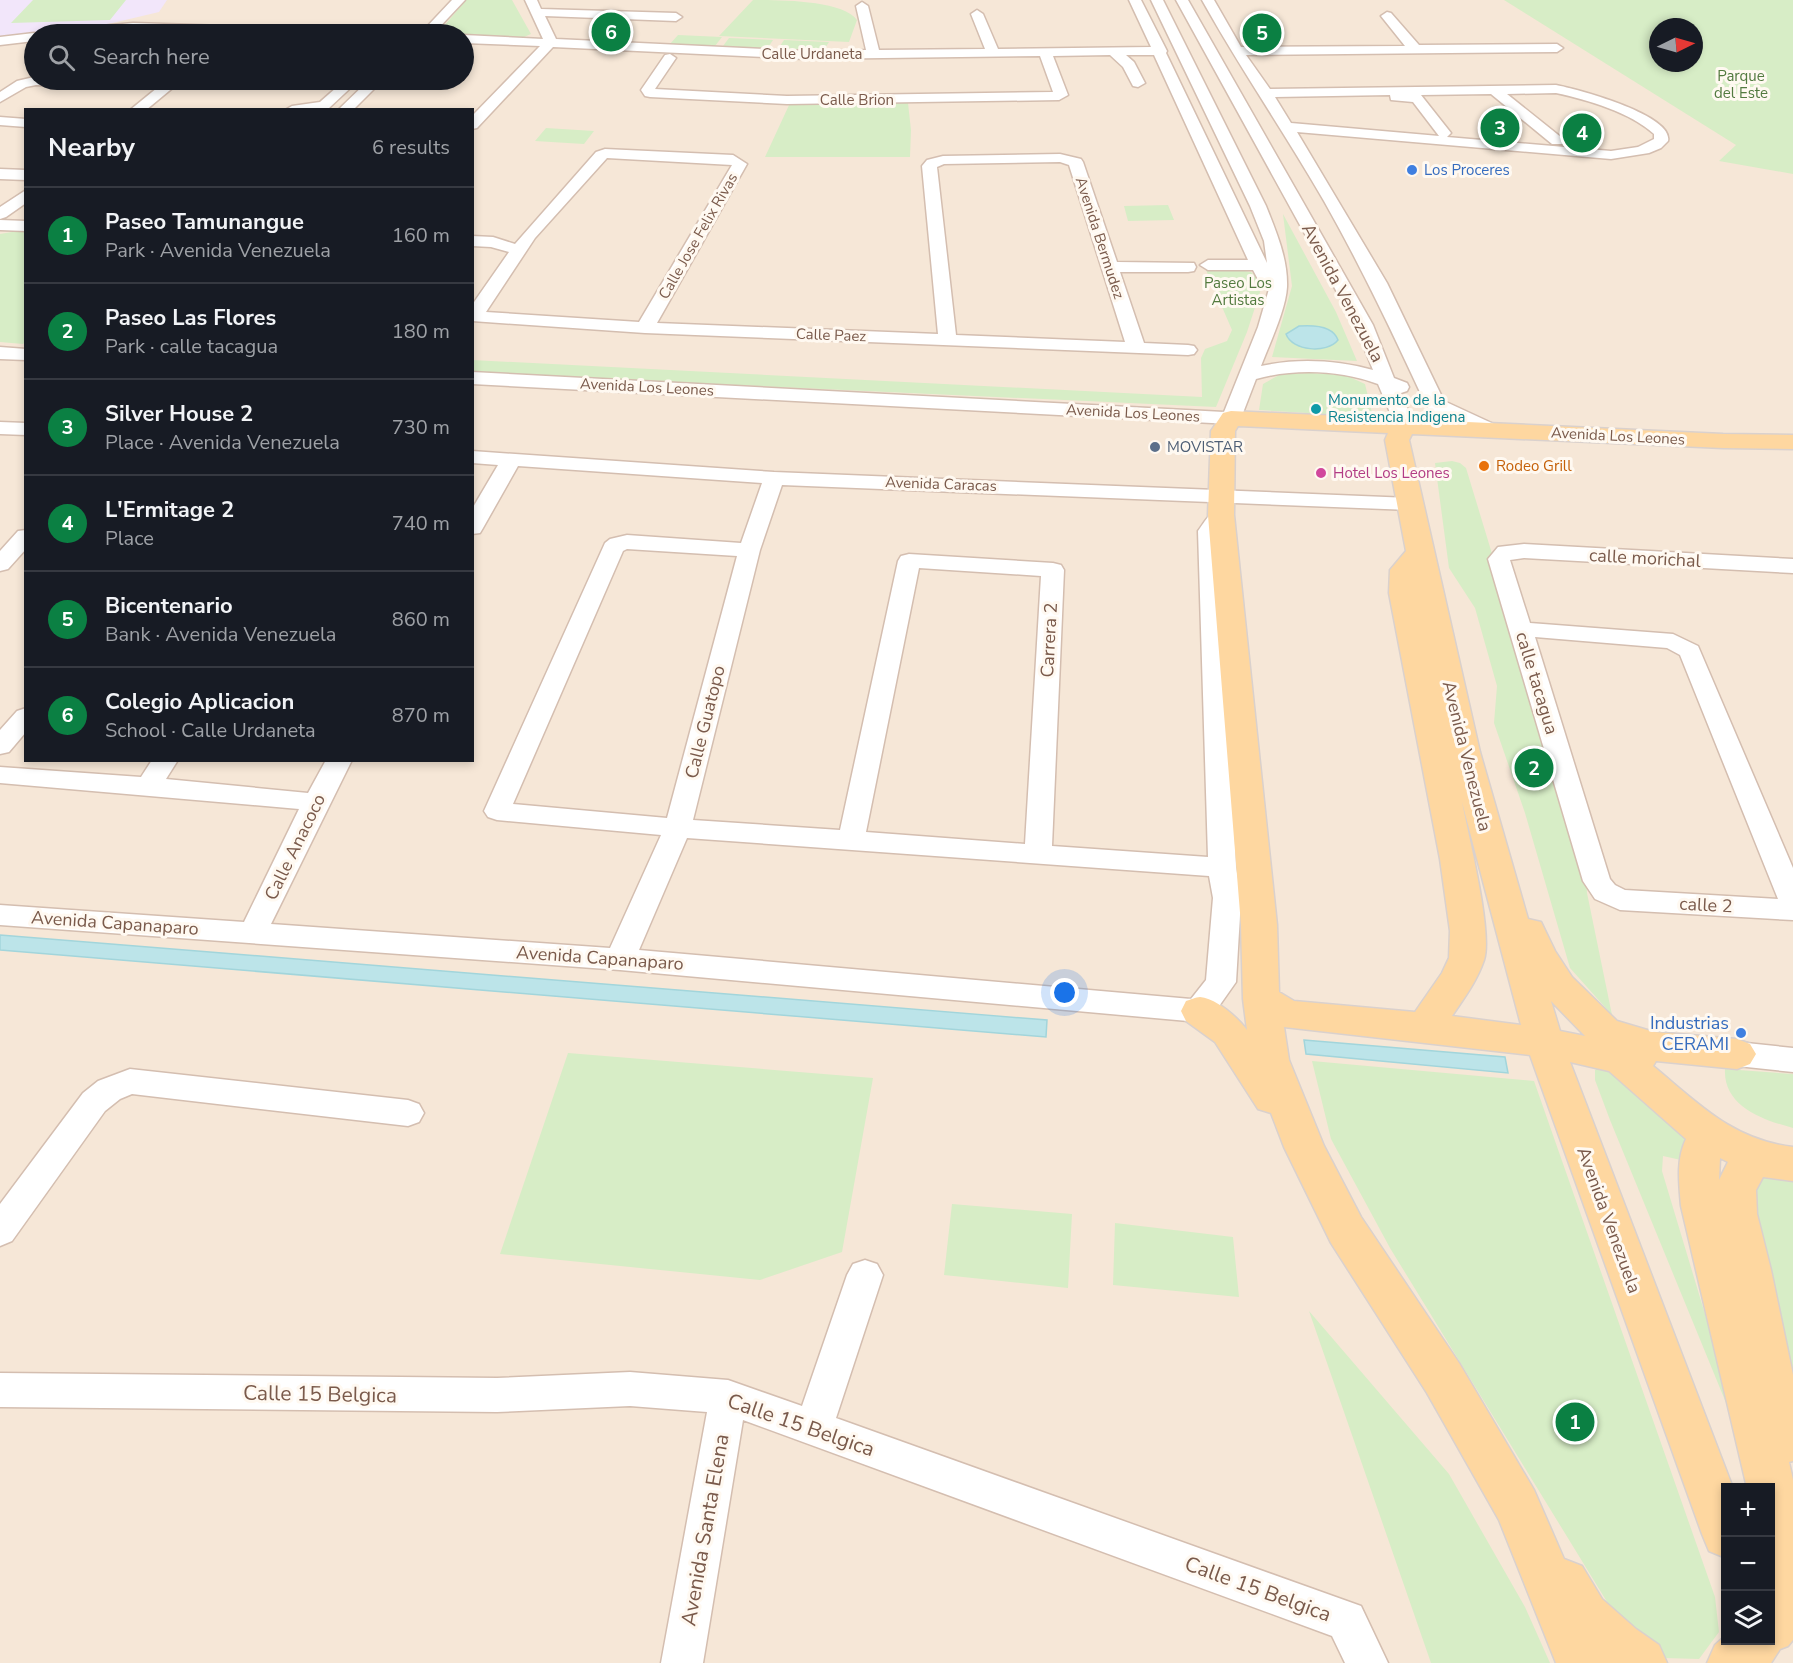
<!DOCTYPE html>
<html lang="en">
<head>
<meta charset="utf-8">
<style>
	body { margin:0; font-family:"Nunito Sans",sans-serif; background:#20242c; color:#f1f3f6 }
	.controls { position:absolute; right:18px; bottom:18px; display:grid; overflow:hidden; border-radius:0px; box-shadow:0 3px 9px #0003 }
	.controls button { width:54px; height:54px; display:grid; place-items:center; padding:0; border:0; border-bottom:2px solid #363941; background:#171b24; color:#f1f3f6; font:30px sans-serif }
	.compass { position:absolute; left:1649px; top:18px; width:54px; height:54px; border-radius:50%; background:#171b24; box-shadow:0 3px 9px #0003; rotate:85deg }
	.you { position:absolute; left:1065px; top:993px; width:21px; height:21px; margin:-15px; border:4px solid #fff; border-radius:50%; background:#1a73e8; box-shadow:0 0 0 9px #1a73e833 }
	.badge { display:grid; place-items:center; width:39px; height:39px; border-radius:50%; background:#0b8043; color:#fff; font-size:20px; font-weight:700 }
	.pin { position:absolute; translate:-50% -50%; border:3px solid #fff; box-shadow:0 2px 6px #0006 }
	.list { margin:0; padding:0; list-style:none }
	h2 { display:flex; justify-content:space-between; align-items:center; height:78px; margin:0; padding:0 24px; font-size:26px }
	h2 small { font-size:20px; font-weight:400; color:#9ea1a6 }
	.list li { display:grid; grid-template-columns:39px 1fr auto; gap:18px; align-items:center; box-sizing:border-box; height:96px; padding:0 24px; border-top:2px solid #363941 }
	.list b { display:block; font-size:22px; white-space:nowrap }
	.list p { margin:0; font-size:20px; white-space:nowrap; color:#9ea1a6 }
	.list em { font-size:20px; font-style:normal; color:#9ea1a6 }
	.icon { flex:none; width:33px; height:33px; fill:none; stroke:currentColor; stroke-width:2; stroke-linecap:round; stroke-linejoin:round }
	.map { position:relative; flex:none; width:1793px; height:1663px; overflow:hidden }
	.search { position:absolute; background:#171b24; box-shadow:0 3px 9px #0003; left:24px; top:24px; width:450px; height:66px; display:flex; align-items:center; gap:15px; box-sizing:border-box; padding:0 21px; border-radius:33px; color:#9ea1a6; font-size:22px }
	.panel { position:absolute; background:#171b24; box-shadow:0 3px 9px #0003; left:24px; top:108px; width:450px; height:654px; border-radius:0px }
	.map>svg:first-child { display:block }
	.residential { fill:#f6e7d7; fill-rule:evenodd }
	.education { fill:#f2e6fa }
	.green { fill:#d7edc6; fill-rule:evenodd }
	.water { fill:#bce4e9; stroke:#a2d5db; stroke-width:1.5 }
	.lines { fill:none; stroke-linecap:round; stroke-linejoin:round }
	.minor-casing { stroke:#d4beb0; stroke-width:3 }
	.major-casing { stroke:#dad1cd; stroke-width:3 }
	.minor { fill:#fff; fill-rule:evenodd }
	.major { fill:#fed7a0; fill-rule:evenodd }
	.shop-dot { fill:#3f7fe0; stroke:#fff9f1; stroke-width:2 }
	.culture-dot { fill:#0f9aa8; stroke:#fff9f1; stroke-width:2 }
	.service-dot { fill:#5c6f8a; stroke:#fff9f1; stroke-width:2 }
	.food-dot { fill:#e8710a; stroke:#fff9f1; stroke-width:2 }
	.hotel-dot { fill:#d1479c; stroke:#fff9f1; stroke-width:2 }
	.labels { text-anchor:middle; stroke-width:6; stroke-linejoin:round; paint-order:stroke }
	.far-street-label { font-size:15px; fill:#7a5a4b; stroke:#fff9f1 }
	.far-park-label { font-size:15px; fill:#527a3f; stroke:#fff9f1 }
	.far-shop-label { font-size:15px; fill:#366cbe; stroke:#fff9f1; text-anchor:start }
	.far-culture-label { font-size:15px; fill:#0d838f; stroke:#fff9f1; text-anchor:start }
	.far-service-label { font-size:15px; fill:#4e5e75; stroke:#fff9f1; text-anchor:start }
	.far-food-label { font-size:15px; fill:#c56008; stroke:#fff9f1; text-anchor:start }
	.far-hotel-label { font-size:15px; fill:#b23c85; stroke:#fff9f1; text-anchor:start }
	.street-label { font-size:18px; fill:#7a5a4b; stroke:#fff9f1 }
	.shop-label { font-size:18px; fill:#366cbe; stroke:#fff9f1; text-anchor:end }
	.near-street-label { font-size:21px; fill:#7a5a4b; stroke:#fff9f1 }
</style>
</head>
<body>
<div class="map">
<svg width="1793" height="1663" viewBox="0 0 1793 1663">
	<rect width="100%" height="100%" fill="#fdf5ea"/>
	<path class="residential" d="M0,0h1793v1663h-1793zM1658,27h36v36h-36zM34,34h430v46h-430zM26,110h446v650h-446zM1726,1488h44v152h-44z"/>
	<path class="education" d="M0,0h167l-8,12 -55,13 -104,12z"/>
	<path class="green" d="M33,0h93l-16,20 -99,3z
		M466,0h46l19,34 -7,3 -86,-4z
		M753,0c25,0 90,0 104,20l-8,22 -130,-6z
		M1504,0h289v174l-74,-13 17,-16zM1658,27h36v36h-36z
		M678,35l44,2 -7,9 -45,-2z
		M729,38l44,2 -6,9 -44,-3z
		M784,40l45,2 -6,9 -45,-2z
		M790,103h118l3,27 -1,27h-145z
		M546,128l48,3 -10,13 -49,-3z
		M1168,205l6,15 -46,1 -4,-15z
		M1283,214l53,98 21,49 -85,-4 20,-71z
		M12,232h13l1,109 -3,3 -23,-2v-108z
		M1233,269l18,3 12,11 -16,49 -31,75 -743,-34 -1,-13 730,37 -1,-39 4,-9 22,-8 5,-11 -26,-60z
		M1310,373l35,2 20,9 8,33 -114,-7 4,-26 18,-10z
		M1452,461l8,2 6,5 119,392 2,33 25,122 -42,-47 -45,-155 -31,-90 3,-37 -22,-78 -26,-40 -14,-105z
		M568,1053l305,25 -31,174 -82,28 -260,-26z
		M1312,1061l222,20 181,516 4,35 -20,27 -35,-1 -44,-35 -230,-375 -59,-109z
		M1602,1063l88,74 -9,23 -18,-4 -1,15 85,283 -137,-334 -15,-40v-10z
		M1725,1069l68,5v54c-30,-8 -70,-22 -68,-59z
		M1772,1170l21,1v260l-45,-231 7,-14z
		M952,1204l120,10 -4,74 -124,-13z
		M1115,1223l118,14 6,60 -126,-12z
		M1309,1311l140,163 76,133 25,56h-119z"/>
	<path class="water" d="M1299,326c13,-1 34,-1 39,14 -11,14 -46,11 -52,-6z
		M0,935l1047,85 -1,17 -1046,-87z
		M1304,1040l201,17 3,16 -202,-19z"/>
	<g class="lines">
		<defs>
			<path id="minor" d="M452,0h13l-32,34h-13z
				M525,0h12l4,9 135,4 6,4 -6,4 -131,-5 11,23 250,12 60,-1 -10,-44 6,-4 6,4 11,44 106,-1 -14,-35 6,-4 6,4 15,35 153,-2 -22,-47h12l26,51 -1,2 101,210 -3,-22 -14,-35 -99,-206h12l103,206c10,25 22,53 21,81 -1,22 -18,58 -26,79 37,-8 75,-6 112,4l-18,-45 -179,-325h12l185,325 21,53 13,5 2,4 -2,4 -6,2 13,32 -3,4h-14l-19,-45c-38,-14 -83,-16 -122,-5l-15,39 -3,4 -7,2 -759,-40v-12l752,40 34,-85 11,-38 -8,-4 -8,-15h-45l-8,-5 8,-5h40l-94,-205h-28l8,7 11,21 -7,4 -5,-1 -10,-19 -13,-12 -57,1 15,39 -9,5 -272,4 -137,-7 -5,-1 -4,-6 24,-35 5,-1 6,4 -21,31 132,7 266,-4 -13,-36 -234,3 -253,-12 -76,81 -5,1v-13l68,-70 -76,-3v-8l79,4z
				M1202,0h12l27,47 164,-1 -24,-30 6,-4 4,1 28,32 138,-1 6,4 -6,4 -311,3 24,34 286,-4c21,4 118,30 112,56l-7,7 -12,5 -38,6 -314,-27 90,151 57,118 54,25 3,4 -3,4h-14l-55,-25 -3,-4c-32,-69 -64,-137 -102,-204 -39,-68 -83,-131 -122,-201zM1556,93c32,7 74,19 98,41v5l-16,8 -27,4 -164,-14 4,-4 -30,-38 70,-1 61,50h10l2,-3 -2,-3 -55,-44zM1390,95l1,5 22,2 26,34 -148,-13 -16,-26z
				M133,23l217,7 6,4h-107l-116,-3 -40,3h-41l6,-4z
				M34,33l5,1h-5v7l-34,4v-8z
				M34,77v3l147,1 -35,29h-16l27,-22 -121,-3 -10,2 -26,15v-10l17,-11z
				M345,80h14l-30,28 -44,2 7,-4 28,-4z
				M369,80h14l-30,30h-15z
				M0,117l26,2v8l-26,-2z
				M605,149l128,6 14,9 -90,159 281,11 -16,-168 5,-6 16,-4 117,-2 21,5 2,3 34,100 77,1 2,4 -2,4 -6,1h-68l24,71 44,2 6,1 3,4 -3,4 -6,1 -543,-22 -173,-12v-16l37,-53 -18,-5 -19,-1v-10l21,1 22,7 81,-92zM607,158l125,7 -93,157 -153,-10 49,-74zM1060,162l9,3 56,177 -169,-7 -19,-168 7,-3z
				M0,169l26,1v10l-26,-1z
				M26,190v13l-20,14 -6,2v-12z
				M0,220l26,1v10l-26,-1z
				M0,347l26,2v11l-26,-1z
				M0,422l26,1v12l-26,-1z
				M472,451l302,21 636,26 7,2 4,4 -4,4 -7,2 -628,-25 -22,65 -67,270 147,10 58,-269 3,-5 8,-2 144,9 8,2 3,5 -12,276 156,11 -10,-326c9,-12 14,-25 31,-21l3,5 -12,16 16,336 5,31 -5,84 -26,37 -11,3 -579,-52 -620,-45v-20l244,17 55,-113 -299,-26v-16l141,10 11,-17h26l-12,19 142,14 18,-33h26l-81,164 339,24 51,-113 -164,-15 -9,-3 -4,-6 121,-268 5,-4 17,-4 114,8 21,-60 -244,-17 -35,62 -3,5 -8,1v-25l26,-44 -26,-2zM627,549l110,7 -70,262 -154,-14 110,-253zM919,568l122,8 -16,268 -159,-12zM687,838l522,38 4,22 -7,82 -15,19 -552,-49z
				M26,530v19l-18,20 -8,2v-20l18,-20z
				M1524,544l269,15v14l-269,-15 -14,2 20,63 143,11 25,12 95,222v52l-173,-10 -25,-11 -12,-18 -95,-322 10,-12zM1535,637l132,11 13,7 98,244 -153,-9 -10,-5 -5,-6z
				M26,708v24l-17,20 -9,2v-24l17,-19z
				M1737,1042l56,6v24l-56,-6 -11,-4 -5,-8 5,-8z
				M130,1069l278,31 11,4 5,9 -5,9 -11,4 -276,-32 -12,5 -15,12 -93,130 -12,5v-42l83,-111 15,-12z
				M865,1260l12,4 6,11 -47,143 525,188 27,57h-43l-13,-27 -589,-216 -40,243h-42l46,-251 -77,-6 -133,6 -497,-5v-34l497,5 133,-6 98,8 74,26 45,-131 6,-11z"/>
			<path id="major" d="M1231,411l492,23 70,1v14l-70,-1 -311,-14 -3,6 71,312 48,167 13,3 14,29 17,26 45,44 37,11 83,7 13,5 6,10 -6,10 -13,5 -81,-8 -3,5c45,37 79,74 140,81v34l-30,-4 -7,13 1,24 14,56 22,105v86l-4,1 4,18v160l-5,6 -8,3 -9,14h-64l8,-18 11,-10v5h44v-50l3,-2 -3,-7v-93h-23l-66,-282c-2,-23 -5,-46 5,-67l-77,-68 -39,-9 163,426h-7v70l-17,-7 -7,-17 -172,-479 -246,-28 5,33 35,86 37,71 98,146 75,127 30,69 18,7 20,33 34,30 23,16 8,18h-111l-57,-143 -72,-127 -96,-150 -47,-96 -13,-34 -13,-4 -43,-67 -29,-21 -5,-10 5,-10c4,-1 10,-4 14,-4 16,1 38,21 47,33l-4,-31 -2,-74 -33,-410 3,-84 12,-18zM1238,426l150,7 -3,7 21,111 -16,19 -1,23 51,266 10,72 -1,27 -7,15 -27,39 -121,-11 -15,-9 -2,-67 -43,-410 1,-84zM1462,802l59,223 -69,-9c12,-18 25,-35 32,-56 9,-27 -16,-126 -22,-158zM1551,1001l34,35 -25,-5zM1720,1158l8,4 -9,18z"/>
		</defs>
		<use href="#minor" class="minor-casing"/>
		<use href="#major" class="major-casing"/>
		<use href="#minor" class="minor"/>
		<use href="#major" class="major"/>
	</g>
	<g class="shop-dot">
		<circle cx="1412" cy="170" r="6"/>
		<circle cx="1741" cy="1033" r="6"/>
	</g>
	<circle class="culture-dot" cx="1316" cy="409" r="6"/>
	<circle class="service-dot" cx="1155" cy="447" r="6"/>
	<circle class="food-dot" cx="1484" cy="466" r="6"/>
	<circle class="hotel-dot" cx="1321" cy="473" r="6"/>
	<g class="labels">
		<g class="far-street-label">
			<text x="812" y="59">Calle Urdaneta</text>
			<text x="857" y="105">Calle Brion</text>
			<text transform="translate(698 236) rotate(-60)" y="5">Calle Jose Felix Rivas</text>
			<text transform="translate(1100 238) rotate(72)" y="5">Avenida Bermudez</text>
			<text transform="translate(831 335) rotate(2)" y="5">Calle Paez</text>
			<text transform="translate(647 387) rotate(3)" y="5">Avenida Los Leones</text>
			<text transform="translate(1133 413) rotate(3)" y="5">Avenida Los Leones</text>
			<text transform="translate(1618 436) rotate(3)" y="5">Avenida Los Leones</text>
			<text transform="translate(941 484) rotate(2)" y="5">Avenida Caracas</text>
		</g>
		<g class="far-park-label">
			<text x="1741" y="81">Parque<tspan x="1741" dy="17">del Este</tspan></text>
			<text x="1238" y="288">Paseo Los<tspan x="1238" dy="17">Artistas</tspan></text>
		</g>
		<g class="far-shop-label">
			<text x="1424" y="175">Los Proceres</text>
		</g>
		<g class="far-culture-label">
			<text x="1328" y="405">Monumento de la<tspan x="1328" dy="17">Resistencia Indigena</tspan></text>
		</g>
		<g class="far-service-label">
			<text x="1167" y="452">MOVISTAR</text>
		</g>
		<g class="far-food-label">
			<text x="1496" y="471">Rodeo Grill</text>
		</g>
		<g class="far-hotel-label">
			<text x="1333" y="478">Hotel Los Leones</text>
		</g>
		<g class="street-label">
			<text transform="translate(1343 293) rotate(62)" y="6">Avenida Venezuela</text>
			<text transform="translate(1645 558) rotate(3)" y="6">calle morichal</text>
			<text transform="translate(1049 640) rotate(-87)" y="6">Carrera 2</text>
			<text transform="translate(1537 683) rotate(73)" y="6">calle tacagua</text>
			<text transform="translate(705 722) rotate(-76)" y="6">Calle Guatopo</text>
			<text transform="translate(1467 756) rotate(76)" y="6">Avenida Venezuela</text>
			<text transform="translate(295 847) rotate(-64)" y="6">Calle Anacoco</text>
			<text transform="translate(1706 905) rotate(3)" y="6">calle 2</text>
			<text transform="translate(115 923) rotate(4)" y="6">Avenida Capanaparo</text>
			<text transform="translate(600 958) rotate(4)" y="6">Avenida Capanaparo</text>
			<text transform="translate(1609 1220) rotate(70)" y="6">Avenida Venezuela</text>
		</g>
		<g class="shop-label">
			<text x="1729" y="1029">Industrias<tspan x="1729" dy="21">CERAMI</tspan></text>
		</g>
		<g class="near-street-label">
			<text transform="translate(320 1394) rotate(1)" y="7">Calle 15 Belgica</text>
			<text transform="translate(801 1425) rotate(19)" y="7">Calle 15 Belgica</text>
			<text transform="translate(705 1530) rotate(-80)" y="7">Avenida Santa Elena</text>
			<text transform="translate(1258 1589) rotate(20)" y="7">Calle 15 Belgica</text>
		</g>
	</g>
</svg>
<div class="controls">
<button>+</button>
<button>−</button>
<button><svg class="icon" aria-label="layers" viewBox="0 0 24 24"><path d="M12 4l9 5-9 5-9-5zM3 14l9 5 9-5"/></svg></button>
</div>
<svg class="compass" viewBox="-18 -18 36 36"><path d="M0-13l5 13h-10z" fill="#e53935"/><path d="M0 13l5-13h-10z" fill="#9ea1a6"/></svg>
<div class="you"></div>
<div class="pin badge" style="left:1575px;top:1422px">1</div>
<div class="pin badge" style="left:1534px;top:768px">2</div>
<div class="pin badge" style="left:1500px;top:128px">3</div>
<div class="pin badge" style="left:1582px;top:133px">4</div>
<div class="pin badge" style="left:1262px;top:33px">5</div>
<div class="pin badge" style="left:611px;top:32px">6</div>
<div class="search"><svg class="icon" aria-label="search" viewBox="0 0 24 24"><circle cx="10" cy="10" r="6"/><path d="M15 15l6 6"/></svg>Search here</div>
<section class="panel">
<h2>Nearby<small>6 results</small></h2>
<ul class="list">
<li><span class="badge">1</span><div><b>Paseo Tamunangue</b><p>Park · Avenida Venezuela</p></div><em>160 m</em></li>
<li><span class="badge">2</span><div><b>Paseo Las Flores</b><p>Park · calle tacagua</p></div><em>180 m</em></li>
<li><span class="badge">3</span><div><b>Silver House 2</b><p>Place · Avenida Venezuela</p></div><em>730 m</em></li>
<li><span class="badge">4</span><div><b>L'Ermitage 2</b><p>Place</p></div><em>740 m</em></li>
<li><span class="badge">5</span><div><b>Bicentenario</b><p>Bank · Avenida Venezuela</p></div><em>860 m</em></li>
<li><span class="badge">6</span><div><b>Colegio Aplicacion</b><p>School · Calle Urdaneta</p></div><em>870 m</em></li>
</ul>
</section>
</div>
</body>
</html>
